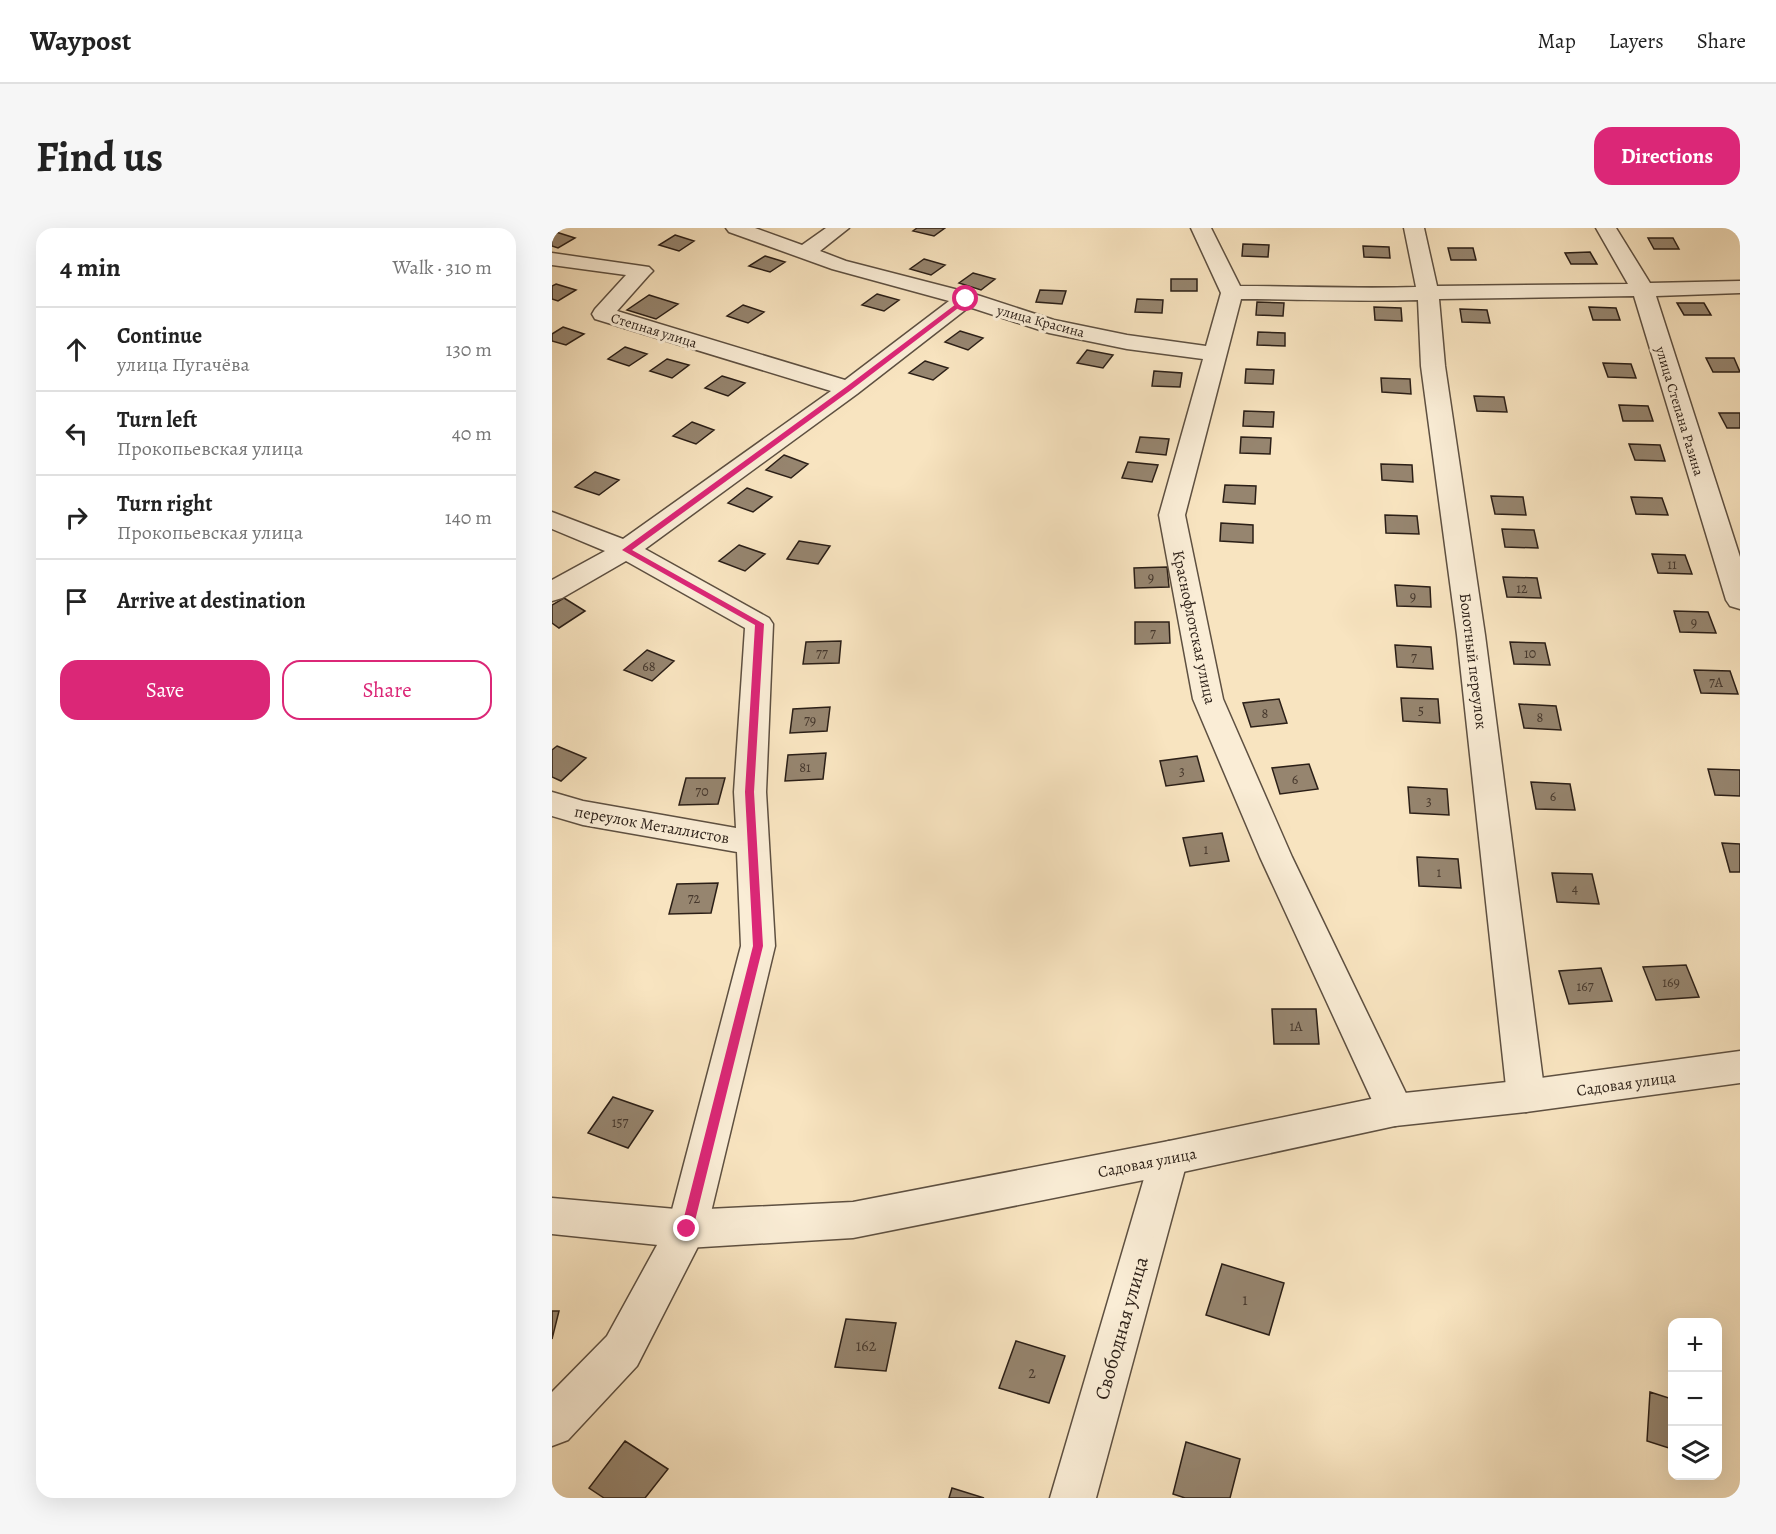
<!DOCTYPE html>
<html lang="en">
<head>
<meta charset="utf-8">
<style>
	body { margin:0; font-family:Alegreya,serif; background:#f6f6f6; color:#222 }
	.controls { position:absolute; right:18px; bottom:18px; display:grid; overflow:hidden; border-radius:12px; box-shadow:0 6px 24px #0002 }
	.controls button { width:54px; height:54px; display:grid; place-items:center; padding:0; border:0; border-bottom:2px solid #e0e0e0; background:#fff; color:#222; font:30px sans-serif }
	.stop { position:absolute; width:18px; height:18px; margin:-14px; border:4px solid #db2777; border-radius:50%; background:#fff }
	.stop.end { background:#db2777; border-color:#fff; box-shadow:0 2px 6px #0008 }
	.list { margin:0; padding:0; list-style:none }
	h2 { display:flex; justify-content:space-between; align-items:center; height:78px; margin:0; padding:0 24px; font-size:26px }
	h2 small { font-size:20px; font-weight:400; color:#767676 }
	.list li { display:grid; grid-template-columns:39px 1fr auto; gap:18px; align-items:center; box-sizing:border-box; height:84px; padding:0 24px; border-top:2px solid #e0e0e0 }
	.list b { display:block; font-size:22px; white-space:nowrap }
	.list p { margin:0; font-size:20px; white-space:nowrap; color:#767676 }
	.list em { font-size:20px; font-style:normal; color:#767676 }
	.actions { display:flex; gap:12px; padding:18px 24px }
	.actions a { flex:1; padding:14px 0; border:2px solid #db2777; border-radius:18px; text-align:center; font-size:21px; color:#db2777 }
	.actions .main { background:#db2777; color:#fff }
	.icon { flex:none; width:33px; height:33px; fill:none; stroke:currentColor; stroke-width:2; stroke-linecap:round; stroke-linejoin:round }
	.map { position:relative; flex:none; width:1188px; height:1270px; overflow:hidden; border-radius:18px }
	header { display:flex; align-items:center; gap:36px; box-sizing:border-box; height:84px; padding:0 30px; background:#fff; border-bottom:2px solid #e0e0e0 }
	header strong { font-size:28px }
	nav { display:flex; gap:33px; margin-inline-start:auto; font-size:21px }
	.intro { display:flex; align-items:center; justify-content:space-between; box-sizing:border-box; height:144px; padding:0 36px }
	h1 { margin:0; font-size:42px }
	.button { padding:15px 27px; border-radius:18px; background:#db2777; color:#fff; font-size:21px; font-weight:700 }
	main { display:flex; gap:36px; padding:0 36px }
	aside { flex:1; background:#fff; border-radius:18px; box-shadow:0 6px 24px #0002 }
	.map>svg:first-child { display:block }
	.building { fill:#96856f; stroke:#2b1f17; stroke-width:1.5 }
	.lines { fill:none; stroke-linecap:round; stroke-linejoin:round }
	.minor-casing { stroke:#5e5041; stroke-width:3 }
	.tertiary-casing { stroke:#5e5041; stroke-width:3 }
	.minor { fill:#faedd6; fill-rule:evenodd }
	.tertiary { fill:#faedd6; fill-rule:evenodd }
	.route { fill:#db2777 }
	.labels { text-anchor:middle; stroke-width:6; stroke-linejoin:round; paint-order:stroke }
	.far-street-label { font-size:14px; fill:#2b1f17; stroke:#faedd6 }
	.number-label { font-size:14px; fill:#46382d }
	.street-label { font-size:16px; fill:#2b1f17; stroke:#faedd6 }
	.near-number-label { font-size:16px; fill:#46382d }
	.near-street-label { font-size:20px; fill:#2b1f17; stroke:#faedd6 }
</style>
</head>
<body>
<header>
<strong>Waypost</strong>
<nav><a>Map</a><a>Layers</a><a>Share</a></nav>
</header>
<div class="intro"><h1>Find us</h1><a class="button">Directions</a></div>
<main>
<aside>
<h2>4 min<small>Walk · 310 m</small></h2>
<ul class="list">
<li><svg class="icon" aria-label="ahead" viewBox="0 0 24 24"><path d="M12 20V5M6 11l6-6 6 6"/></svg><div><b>Continue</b><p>улица Пугачёва</p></div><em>130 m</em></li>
<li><svg class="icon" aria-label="left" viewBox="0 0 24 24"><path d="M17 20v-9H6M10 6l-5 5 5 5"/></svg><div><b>Turn left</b><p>Прокопьевская улица</p></div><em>40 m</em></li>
<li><svg class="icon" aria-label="right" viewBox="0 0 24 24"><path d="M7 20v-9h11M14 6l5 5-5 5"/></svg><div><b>Turn right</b><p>Прокопьевская улица</p></div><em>140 m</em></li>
<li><svg class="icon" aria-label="arrive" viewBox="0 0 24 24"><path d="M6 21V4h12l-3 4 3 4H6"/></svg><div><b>Arrive at destination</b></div></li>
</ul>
<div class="actions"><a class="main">Save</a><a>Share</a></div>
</aside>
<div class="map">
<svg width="1188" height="1270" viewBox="0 0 1188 1270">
	<rect width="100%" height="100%" fill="#f8e4c0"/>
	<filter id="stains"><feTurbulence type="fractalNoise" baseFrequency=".00333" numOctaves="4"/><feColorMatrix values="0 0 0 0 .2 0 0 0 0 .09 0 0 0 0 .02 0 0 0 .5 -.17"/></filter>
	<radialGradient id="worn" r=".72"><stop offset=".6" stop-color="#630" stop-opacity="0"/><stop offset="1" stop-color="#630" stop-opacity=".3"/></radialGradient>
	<path class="building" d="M365,0h28l-11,8 -21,-5z
		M4,4l19,6 -17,10 -6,-2v-12z
		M123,7l19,6 -15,10 -20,-6z
		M1096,10h25l6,11h-25z
		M691,16l26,1 -1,12 -26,-1z
		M811,18l26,1 1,11 -26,-1z
		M896,20h25l3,12h-25z
		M1038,24l7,12h-26l-6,-11z
		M213,28l20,6 -15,10 -21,-6z
		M372,31l21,6 -14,10 -21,-6z
		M421,45l22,6 -14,11 -22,-7z
		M619,51h26v12h-26z
		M4,56l20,6 -18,11 -6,-2v-13z
		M488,62l26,1 -4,13 -26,-2z
		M325,66l22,6 -15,11 -22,-6z
		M97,67l29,9 -22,15 -29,-9z
		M585,71l26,1 -1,13 -27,-1z
		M705,74l27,1 -1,13 -27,-1z
		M1125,75h27l7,12h-27z
		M191,77l21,7 -16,11 -21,-7z
		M822,79l27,1 1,13 -27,-1z
		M1037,79l27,1 4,12h-27z
		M908,81l27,1 3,13 -28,-1z
		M11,99l21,7 -18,11 -14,-4v-7z
		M408,103l23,7 -15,12 -23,-8z
		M706,104l27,1v13l-28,-1z
		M73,119l22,7 -18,12 -21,-7z
		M535,122l26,5 -10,13 -26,-5z
		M1154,130h28l6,14h-27z
		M115,131l22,6 -17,13 -22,-7z
		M373,133l23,7 -15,12 -24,-7z
		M1051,135l28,1 5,14 -28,-1z
		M694,141l28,1 -1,14 -28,-1z
		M602,143l28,2 -2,14 -28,-1z
		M170,148l23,7 -17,13 -23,-8z
		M829,150l29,1 1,15 -29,-2z
		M922,168l30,1 3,15 -30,-1z
		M1067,177l29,1 5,15h-30z
		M692,183l30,1 -1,15 -30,-1z
		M1167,185h21v15h-13z
		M140,194l22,8 -18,14 -23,-8z
		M588,209l29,2 -3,16 -30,-3z
		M689,209l30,1 -1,16 -30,-1z
		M1077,216l31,1 5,16 -30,-1z
		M232,227l24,9 -17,14 -25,-8z
		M576,234l30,3 -6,17 -30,-4z
		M829,236l31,1 1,17 -31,-2z
		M43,244l24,8 -20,15 -24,-8z
		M673,257l31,1 -1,18 -32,-2z
		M195,260l25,9 -19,15 -25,-9z
		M939,268l32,1 3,18 -31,-1z
		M1079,269l31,1 6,17 -32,-1z
		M833,287l32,1 2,18 -33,-1z
		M669,295l32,2v18l-33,-2z
		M950,301l32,1 4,18 -33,-1z
		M247,313l31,5 -12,18 -31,-5z
		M187,317l26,9 -20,17 -26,-10z
		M1100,326l33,1 7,19 -34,-1z
		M615,339l2,20 -34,1 -1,-20z
		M951,349l34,1 4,20 -34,-1z
		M843,357l35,2 1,20 -34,-1z
		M12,370l21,13 -26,17 -7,-5v-18z
		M1122,383l34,1 8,21 -36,-1z
		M583,394h34l1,21 -35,1z
		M289,413l-2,22 -36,1 3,-22z
		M958,414l35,1 5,22 -36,-1z
		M843,417l36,2 2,22 -36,-2z
		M95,422l27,11 -22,20 -28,-11z
		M1142,442l36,1 8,23 -37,-1z
		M849,470l37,1 2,24 -37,-2z
		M727,471l8,24 -36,4 -8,-24z
		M967,476l37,2 5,24 -37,-2z
		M278,479l-3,24 -37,2 3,-24z
		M5,518l29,12 -25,23 -9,-4v-27z
		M274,525l-3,26 -38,2 3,-26z
		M645,528l7,25 -38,5 -6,-25z
		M757,536l9,25 -38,5 -8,-26z
		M1156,541l32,1v26l-25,-1z
		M134,550h39l-7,26 -39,1z
		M979,554l39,2 5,26 -39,-1z
		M856,559l39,2 2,26 -39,-2z
		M670,605l7,28 -39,5 -7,-28z
		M1170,615l18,1v28h-10z
		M865,629l41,2 3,29 -42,-2z
		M1000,645l40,1 7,30 -42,-2z
		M166,655l-7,30 -42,1 8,-30z
		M1134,737l13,32 -43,3 -13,-33z
		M1049,740l11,33 -43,3 -10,-33z
		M720,781h44l3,35h-45z
		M61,869l40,14 -25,37 -40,-15z
		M670,1036l62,19 -15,52 -63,-20z
		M0,1083h7l-7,28z
		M294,1091l50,4 -10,48 -51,-4z
		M464,1113l49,15 -16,47 -50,-15z
		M1098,1164l22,7v50l-25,-8z
		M73,1213l43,28 -23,29h-41l-15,-10z
		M634,1214l54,17 -10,39h-45l-12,-4z
		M400,1260l32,10h-35z"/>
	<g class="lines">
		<defs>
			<path id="minor" d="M174,0h29l47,17 24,-17h23l-29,23 26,10 128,33 80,26 73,15 79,11 15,-53 -30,-65h20l29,58c59,0 117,3 176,1l-12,-59h20l13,58 191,-2 -32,-56h20l34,55 90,-2v12l-84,3 84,261v52l-10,-3 -4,-6 -92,-304 -195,3 6,67 40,269 60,461 -6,11 -13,5 -13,-5 -6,-11 -50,-461 -36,-269 -3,-66c-59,2 -118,-1 -177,-1l-56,216 38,184 69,158 122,253 -6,12 -13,4 -13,-4 -122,-265 -67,-158 -34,-184 44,-156 -76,-10 -78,-16 -80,-26 -112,87 -212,155 124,69 4,6 -7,168 9,154 -68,283 -70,137 -69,74 -16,6v-54l55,-56 61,-111 73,-279 -4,-94 -154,-27 -31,-9v-24l31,9 153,27 -2,-36 11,-164 -119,-67 -64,37 -10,3v-21l53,-29 -53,-22v-17l71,27 208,-148 -236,-72 -3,-5 3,-5 31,-34 -74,-10v-12l97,14 4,4 -4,4 -32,36 228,69 104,-79 -117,-32 -103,-37z
				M617,913l14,5 5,12 -92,340h-46l100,-340 5,-12z"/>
			<path id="tertiary" d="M1188,823v32l-214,29 -131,14 -226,49 -316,63 -166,10 -135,-14v-36l135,12 166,-8 316,-61 226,-47 131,-14z"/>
		</defs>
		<use href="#minor" class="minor-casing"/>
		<use href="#tertiary" class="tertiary-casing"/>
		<use href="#minor" class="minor"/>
		<use href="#tertiary" class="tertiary"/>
	</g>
	<path class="route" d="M412,70l6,1 -119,91 -219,160 132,74 -10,168 9,154 -70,283 -6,5 -6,-5 72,-283 -8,-154 10,-167 -133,-75 224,-163z"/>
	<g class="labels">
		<g class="far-street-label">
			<text transform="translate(489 93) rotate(15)" y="5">улица Красина</text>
			<text transform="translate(102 102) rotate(17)" y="5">Степная улица</text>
			<text transform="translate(1128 183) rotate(73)" y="5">улица Степана Разина</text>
		</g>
		<g class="number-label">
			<text x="1120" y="341">11</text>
			<text x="599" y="354">9</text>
			<text x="970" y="365">12</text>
			<text x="861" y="373">9</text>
			<text x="1142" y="399">9</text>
			<text x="601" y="410">7</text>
			<text x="270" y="430">77</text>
			<text x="978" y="430">10</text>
			<text x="862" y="434">7</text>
			<text x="97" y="443">68</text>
			<text x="1164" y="459">7А</text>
			<text x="869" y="487">5</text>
			<text x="713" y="490">8</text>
			<text x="988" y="494">8</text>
			<text x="258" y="497">79</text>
			<text x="253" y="544">81</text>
			<text x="630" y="548">3</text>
			<text x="743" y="556">6</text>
			<text x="150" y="568">70</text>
			<text x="1001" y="573">6</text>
			<text x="877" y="578">3</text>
			<text x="654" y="626">1</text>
			<text x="887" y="649">1</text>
			<text x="1023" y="665">4</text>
			<text x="142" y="675">72</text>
			<text x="1119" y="759">169</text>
			<text x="1033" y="763">167</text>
			<text x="744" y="803">1А</text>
			<text x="68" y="899">157</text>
		</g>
		<g class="street-label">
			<text transform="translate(643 399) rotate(78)" y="6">Краснофлотская улица</text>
			<text transform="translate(922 433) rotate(83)" y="6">Болотный переулок</text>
			<text transform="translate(100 596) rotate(10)" y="6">переулок Металлистов</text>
			<text transform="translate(1074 855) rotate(-8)" y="6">Садовая улица</text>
			<text transform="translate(595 934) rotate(-11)" y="6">Садовая улица</text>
		</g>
		<g class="near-number-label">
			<text x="693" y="1077">1</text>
			<text x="314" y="1123">162</text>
			<text x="480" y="1150">2</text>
		</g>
		<g class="near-street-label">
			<text transform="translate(569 1100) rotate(-74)" y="7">Свободная улица</text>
		</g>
	</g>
	<rect width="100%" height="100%" filter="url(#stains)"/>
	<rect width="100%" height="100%" fill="url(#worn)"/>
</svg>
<div class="controls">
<button>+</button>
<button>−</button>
<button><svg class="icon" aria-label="layers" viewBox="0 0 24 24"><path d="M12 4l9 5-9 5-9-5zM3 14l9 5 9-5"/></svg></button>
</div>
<div class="stop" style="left:414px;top:71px"></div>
<div class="stop end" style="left:135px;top:1001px"></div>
</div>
</main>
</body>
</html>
